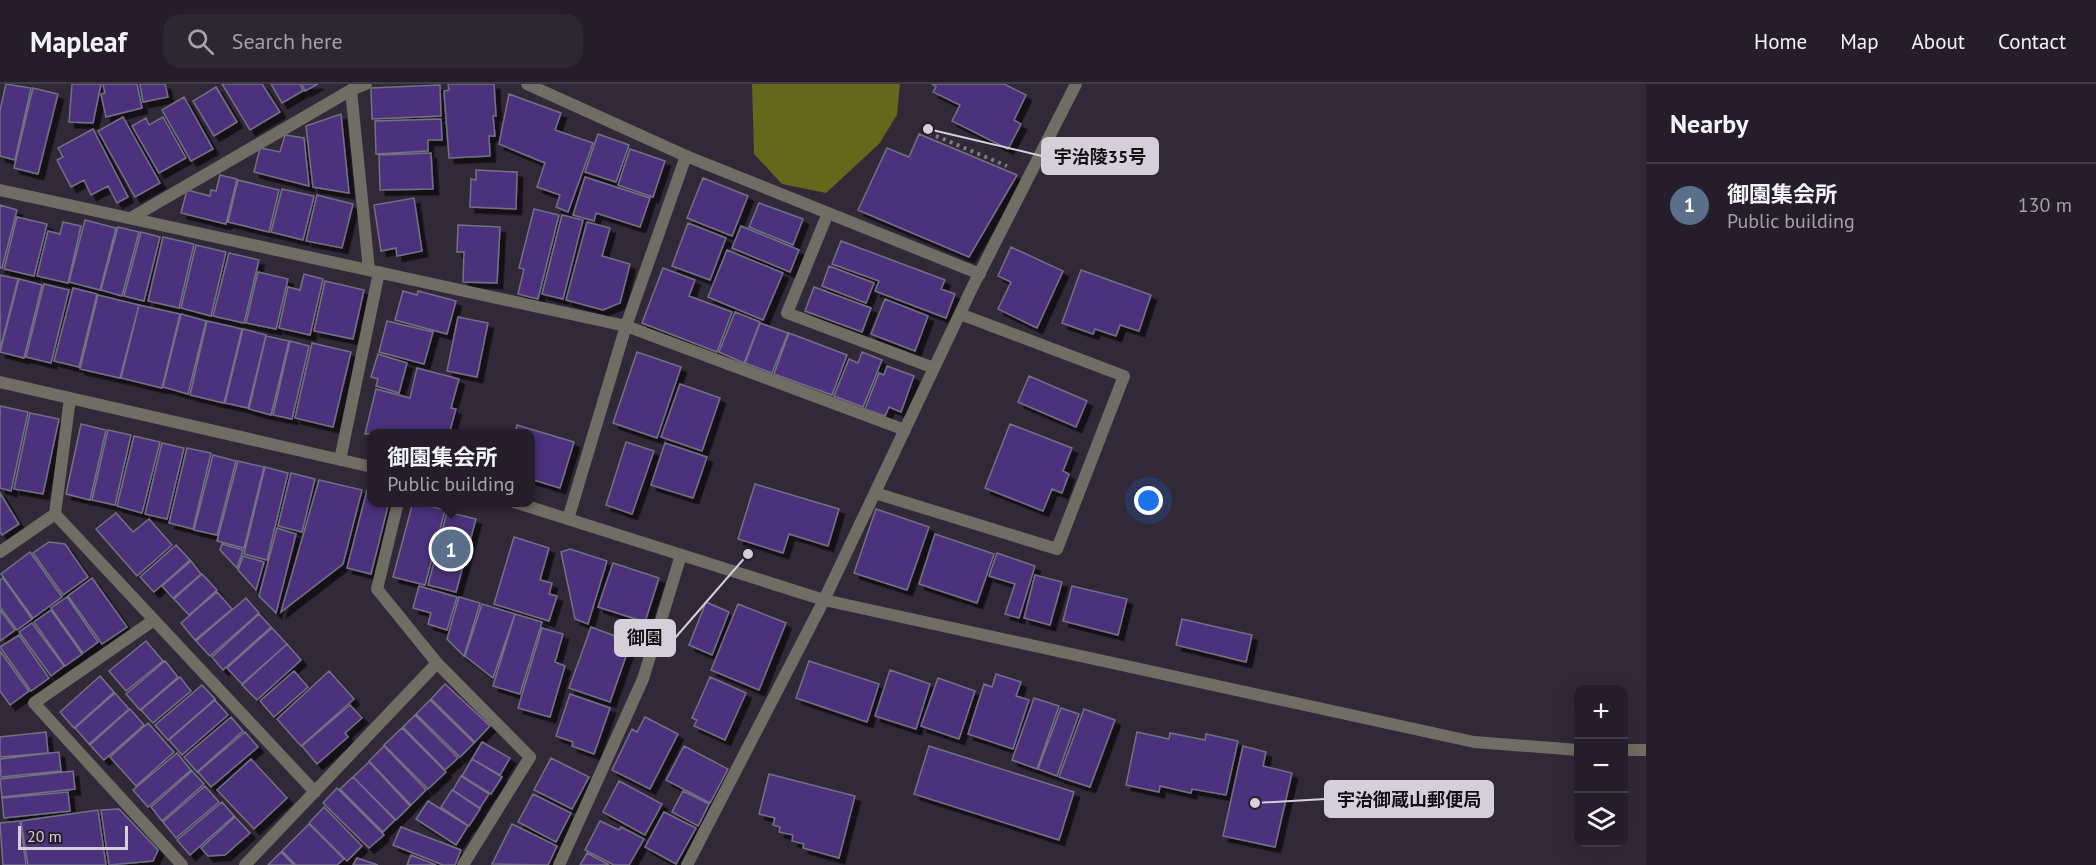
<!DOCTYPE html>
<html lang="en">
<head>
<meta charset="utf-8">
<style>
	body { margin:0; font-family:"PT Sans","Noto Sans JP",sans-serif; background:#2d2732; color:#f1f3f6 }
	.controls { position:absolute; right:18px; bottom:18px; display:grid; overflow:hidden; border-radius:12px; box-shadow:0 6px 24px #0002 }
	.controls button { width:54px; height:54px; display:grid; place-items:center; padding:0; border:0; border-bottom:2px solid #423c47; background:#251e2a; color:#f1f3f6; font:30px sans-serif }
	.scale { position:absolute; left:18px; bottom:15px; width:110px; box-sizing:border-box; padding-left:6px; border:3px solid #d4cfd9; border-top:0; font-size:16px; line-height:21px; white-space:nowrap; color:#d4cfd9; -webkit-text-stroke:4px #271e2e; paint-order:stroke }
	.you { position:absolute; left:1149px; top:417px; width:21px; height:21px; margin:-15px; border:4px solid #fff; border-radius:50%; background:#1a73e8; box-shadow:0 0 0 9px #1a73e833 }
	.badge { display:grid; place-items:center; width:39px; height:39px; border-radius:50%; background:#f38af2; color:#fff; font-size:20px; font-weight:700 }
	.pin { position:absolute; translate:-50% -50%; border:3px solid #fff; box-shadow:0 2px 6px #0006 }
	.popup { position:absolute; left:367px; top:345px; width:168px; height:78px; box-sizing:border-box; display:grid; place-content:center; border-radius:12px; background:#251e2a; filter:drop-shadow(0 2px 4px #0005); font-size:20px; white-space:nowrap; color:#a3a2a8 }
	.popup b { font-size:22px; color:#f1f3f6 }
	.popup::after { content:''; position:absolute; left:50%; top:100%; margin-left:-12px; border:12px solid transparent; border-top-color:#251e2a }
	.list { margin:0; padding:0; list-style:none }
	h2 { display:flex; justify-content:space-between; align-items:center; height:78px; margin:0; padding:0 24px; font-size:26px }
	h2 small { font-size:20px; font-weight:400; color:#a3a2a8 }
	.list li { display:grid; grid-template-columns:39px 1fr auto; gap:18px; align-items:center; box-sizing:border-box; height:84px; padding:0 24px; border-top:2px solid #423c47 }
	.list b { display:block; font-size:22px; white-space:nowrap }
	.list p { margin:0; font-size:20px; white-space:nowrap; color:#a3a2a8 }
	.list em { font-size:20px; font-style:normal; color:#a3a2a8 }
	.icon { flex:none; width:33px; height:33px; fill:none; stroke:currentColor; stroke-width:2; stroke-linecap:round; stroke-linejoin:round }
	.map { position:relative; flex:none; width:1646px; height:781px; overflow:hidden }
	header { display:flex; align-items:center; gap:36px; box-sizing:border-box; height:84px; padding:0 30px; background:#251e2a; border-bottom:2px solid #423c47 }
	header strong { font-size:28px }
	nav { display:flex; gap:33px; margin-inline-start:auto; font-size:21px }
	.search { width:420px; height:54px; background:#2d2732; display:flex; align-items:center; gap:15px; box-sizing:border-box; padding:0 21px; border-radius:18px; color:#a3a2a8; font-size:22px }
	main { display:flex }
	aside { flex:1; background:#251e2a }
	.map>svg:first-child { display:block }
	.forest { fill:#65671a }
	.building { fill:#4b327c; stroke:#747084; stroke-width:1.5; filter:url(#shadow) }
	.lines { fill:none; stroke-linecap:round; stroke-linejoin:round }
	.path { stroke:#7f7885; stroke-width:4; stroke-dasharray:3 4.5; stroke-linecap:butt }
	.service { stroke:#6f6d64; stroke-width:12 }
	.minor { stroke:#6f6d64; stroke-width:12 }
	.leader { fill:none; stroke:#d4cfd9; stroke-width:2 }
	.callout-dot { fill:#d4cfd9; stroke:#271e2e; stroke-width:2 }
	.callout { fill:#d4cfd9; stroke:#d4cfd9; stroke-width:2 }
	.callout-label { font-size:18px; text-anchor:middle; font-weight:bold; fill:#111 }
</style>
</head>
<body>
<header>
<strong>Mapleaf</strong>
<div class="search"><svg class="icon" aria-label="search" viewBox="0 0 24 24"><circle cx="10" cy="10" r="6"/><path d="M15 15l6 6"/></svg>Search here</div>
<nav><a>Home</a><a>Map</a><a>About</a><a>Contact</a></nav>
</header>
<main>
<div class="map">
<svg width="1646" height="781" viewBox="0 0 1646 781">
	<defs>
		<filter id="shadow"><feDropShadow dx="5.5" dy="5.5" stdDeviation="0" flood-color="#0009"/></filter>
	</defs>
	<rect width="100%" height="100%" fill="#312838"/>
	<path class="forest" d="M752,0h148l-3,31 -18,29 -53,49 -44,-9 -28,-30z"/>
	<path class="building" d="M6,0l25,4 -16,72 -15,-4v-46z
		M72,0h29l-8,39 -24,-1z
		M103,0h34l5,24 -36,9 -5,-23 4,-1z
		M140,0h25l3,13 -25,5z
		M222,0h40l18,28 -30,18z
		M271,0h29l3,7 -21,12z
		M302,0h16l-13,7z
		M448,0h46l2,32h-3l2,20h-6l1,20 -41,2 -5,-67 5,-1z
		M932,0h72l22,11 -12,25 7,4 -13,25 -56,-28 8,-16 -27,-13 3,-5z
		M440,1l1,31 -69,3 -1,-31z
		M216,3l21,35 -23,14 -21,-35z
		M33,4l25,6 -20,80 -24,-6z
		M509,10l52,19 -6,17 38,13 -25,69 -12,-5 4,-12 -23,-8 8,-24 -46,-19z
		M184,13l29,52 -22,12 -29,-51z
		M341,30l8,79 -36,-6 -7,-61z
		M123,33l37,66 -25,14 -37,-66z
		M163,33l23,41 -27,15 -27,-47 14,-8 3,7z
		M441,35l1,21h-14v11l-52,3 -1,-33z
		M93,45l35,68 -11,6 -9,-17 -17,9 -7,-15 -13,7 -14,-27 6,-3 -5,-9z
		M598,50l31,11 -13,37 -31,-10z
		M919,50l98,41 -48,82 -111,-47 29,-62 22,9z
		M285,51l19,3 5,48 -55,-14 6,-24 20,4z
		M630,65l35,12 -12,36 -35,-12z
		M431,69l2,36 -53,1 -1,-35z
		M476,86l41,2 -1,37 -46,-2 1,-28 5,1z
		M220,91l17,4 -11,45 -45,-11 6,-23 23,6 1,-6 5,1z
		M585,93l65,21 -10,29 -44,-14 -2,8 -21,-6z
		M703,94l45,18 -16,40 -45,-18z
		M238,96l41,10 -10,42 -41,-10z
		M282,105l32,7 -11,44 -32,-8z
		M317,111l36,9 -11,44 -36,-7z
		M414,114l8,53 -25,5 -1,-8 -15,3 -7,-46z
		M759,119l44,16 -10,26 -44,-18z
		M0,121l17,5 -15,58h-2z
		M534,125l25,6 -21,84 -20,-5 6,-25 -5,-1z
		M562,131l21,5 -20,79 -21,-5z
		M17,133l30,7 -13,52 -30,-7z
		M85,136l31,8 -16,62 -31,-8z
		M63,138l18,4 -13,57 -31,-7 11,-45 12,3z
		M587,138l23,6 -8,28 28,8 -10,39 -17,7 -37,-10z
		M688,139l38,15 -16,42 -38,-14z
		M458,141l42,2 -3,56 -34,-1 1,-30h-7z
		M741,142l58,24 -9,22 -58,-24z
		M118,143l21,5 -17,64 -21,-6z
		M141,148l19,5 -16,64 -20,-5z
		M163,153l31,7 -15,64 -31,-7z
		M841,157l104,39 -4,9 14,5 -9,24 -71,-27 4,-10 -47,-17z
		M196,161l30,7 -15,64 -30,-8z
		M1011,163l52,24 -26,57 -39,-19 13,-27 -13,-6z
		M727,166l56,23 -20,47 -55,-23z
		M229,169l30,7 -15,63 -31,-7z
		M829,182l45,17 -8,20 -44,-17z
		M663,184l32,12 -6,16 43,16 -15,40 -75,-29z
		M1081,186l70,25 -12,36 -19,-6 -4,11 -21,-7 -2,5 -31,-11z
		M258,188l30,7 -12,50 -30,-6z
		M304,190l19,5 -13,56 -31,-7 9,-41 12,3z
		M0,191l18,4 -18,71z
		M19,195l23,6 -18,73 -24,-6z
		M325,197l39,9 -11,49 -39,-8z
		M44,200l25,6 -18,73 -25,-6z
		M814,203l57,21 -9,24 -57,-21z
		M73,204l24,6 -18,73 -25,-6z
		M403,207l14,4 1,-4 38,10 -9,33 -52,-14z
		M98,211l41,10 -19,73 -40,-9z
		M885,215l43,17 -13,35 -44,-17z
		M139,221l41,9 -18,74 -41,-10z
		M735,228l25,10 -16,41 -25,-11z
		M181,230l25,7 -18,73 -25,-7z
		M458,233l30,6 -11,54 -30,-6z
		M207,237l35,8 -18,74 -34,-8z
		M387,237l46,11 -9,32 -45,-12z
		M760,239l28,10 -16,40 -27,-10z
		M243,245l23,6 -18,73 -23,-5z
		M789,249l58,22 -15,40 -58,-21z
		M266,252l23,5 -18,74 -22,-6z
		M290,257l19,5 -17,73 -19,-4z
		M312,259l39,9 -18,75 -38,-9z
		M637,268l44,15 -24,71 -44,-15z
		M862,268l20,8 -19,47 -29,-11 15,-37 9,4z
		M378,270l29,9 -8,30 -23,-7 2,-7 -7,-2z
		M887,282l27,10 -13,36 -12,-5 -4,9 -20,-7 14,-36 5,2z
		M417,284l42,11 -8,29 5,1 -7,25h-84l11,-45 34,9z
		M1029,292l58,25 -11,26 -58,-25z
		M680,300l40,14 -18,53 -41,-14z
		M0,322l28,6 -17,79 -11,-3z
		M30,329l29,6 -16,75 -29,-5z
		M81,340l25,6 -16,70 -24,-6z
		M1010,340l62,24 -9,23 6,3 -7,19 -10,-4 -9,22 -58,-23z
		M517,341l57,17 -14,46 -30,-9v-45h-15z
		M108,346l23,5 -16,70 -23,-5z
		M134,352l26,6 -18,71 -25,-7z
		M626,358l28,9 -22,63 -26,-9z
		M162,359l22,5 -17,71 -22,-5z
		M665,359l42,14 -14,41 -42,-13z
		M187,364l24,5 -18,76 -24,-6z
		M213,371l23,6 -19,74 -23,-5z
		M238,377l26,6 -20,81 -27,-7z
		M265,383l23,6 -21,87 -23,-6z
		M291,389l24,6 -13,53 -24,-6z
		M319,396l43,10 -19,74 -62,48z
		M755,400l84,25 -11,37 -39,-12 -6,19 -45,-14z
		M367,406l5,1v11h17l-18,72 -24,-6z
		M0,409l19,31 -17,11 -2,-3z
		M413,418l32,8 -20,75 -32,-8z
		M876,425l53,18 -22,63 -53,-17z
		M447,428l29,7 -20,73 -28,-7z
		M116,429l17,19 16,-13 23,26 -35,31 -41,-47z
		M277,444l19,6 -20,79 -17,-17z
		M935,450l59,20 -17,49 -58,-19z
		M514,453l35,11 -9,32 12,3 -3,11 8,2 -8,25 -55,-17z
		M49,458l16,2 23,33 -25,18 -30,-42z
		M222,460l21,6 -6,18 -17,-18z
		M176,461l14,15 -36,32 -14,-15z
		M570,465l37,12 -19,63 -13,-5 -14,-67z
		M30,468l32,45 -29,21 -32,-44z
		M997,469l38,13 -16,52 -14,-4 10,-30 -26,-8z
		M243,472l21,6 -8,28 -18,-20z
		M191,477l10,13 -28,24 -11,-12z
		M613,479l46,15 -14,44 -47,-15z
		M202,490l15,16 -28,25 -15,-16z
		M1035,491l27,7 -12,43 -26,-7z
		M3,494l29,41 -15,11 -17,-23v-27z
		M92,494l35,49 -25,17 -34,-48z
		M419,502l38,11 -10,33 -19,-6 3,-11 -18,-5z
		M1072,502l55,13 -9,36 -55,-14z
		M217,508l15,17 -37,31 -14,-17z
		M67,513l31,45 -15,11 -32,-45z
		M459,513l21,6 -16,53 -17,-17z
		M246,514l13,15 -49,43 -14,-15z
		M706,518l23,10 -17,43 -23,-10z
		M482,520l33,10 -22,64 -28,-22z
		M738,520l48,19 -27,67 -48,-20z
		M0,526l15,20 -15,11z
		M51,526l31,44 -17,12 -31,-44z
		M259,530l12,13 -48,43 -11,-13z
		M515,530l27,8 -22,72 -27,-8z
		M1182,535l70,16 -6,27 -70,-17z
		M32,539l32,43 -13,10 -32,-44z
		M591,543l40,15 -21,60 -41,-14z
		M272,544l15,16 -45,40 -15,-16z
		M542,544l21,6 -8,28 10,4 -15,51 -32,-9z
		M19,551l30,43 -18,13 -31,-44z
		M146,557l17,20 -37,30 -17,-20z
		M287,560l14,16 -44,40 -15,-15z
		M0,567l29,40 -19,14 -10,-14z
		M165,577l13,16 -38,33 -14,-16z
		M809,577l70,23 -12,38 -71,-24z
		M890,586l40,14 -14,45 -41,-13z
		M294,587l14,16 -34,30 -14,-16z
		M329,587l25,28 -53,47 -24,-27z
		M996,590l25,8 -5,14 13,4 -16,49 -45,-15 16,-50 8,3z
		M100,592l14,16 -40,36 -14,-16z
		M180,593l11,14 -38,32 -12,-13z
		M710,593l36,16 -21,47 -31,-14 3,-6 -5,-2z
		M938,594l37,13 -16,48 -38,-13z
		M445,600l45,42 -15,16 -44,-43z
		M202,601l13,14 -47,41 -13,-15z
		M115,609l14,16 -40,35 -14,-16z
		M570,610l40,14 -16,46 -22,-8 1,-4 -17,-6z
		M1034,614l25,8 -22,63 -25,-9z
		M215,616l13,15 -46,40 -13,-15z
		M430,616l44,43 -14,14 -44,-43z
		M350,621l12,13 -17,15 3,4 -31,27 -15,-18z
		M1061,624l18,6 -22,62 -19,-7z
		M130,625l14,16 -40,35 -14,-15z
		M1084,625l31,11 -25,67 -31,-10z
		M415,631l43,43 -13,12 -42,-43z
		M231,633l12,14 -46,41 -13,-15z
		M645,633l33,17 -28,55 -38,-19 20,-41 5,3z
		M148,639l26,29 -38,34 -26,-29z
		M402,644l44,44 -18,17 -44,-44z
		M46,648l2,21 -48,4v-20z
		M245,648l13,15 -47,40 -13,-15z
		M1137,648l32,7 1,-6 35,7 1,-6 32,7 -12,54 -34,-6 -1,4 -31,-7 -1,6 -33,-7z
		M482,658l28,16 -10,17 -28,-16z
		M384,662l42,44 -15,15 -42,-44z
		M684,662l44,23 -18,34 -44,-23z
		M929,662l145,46 -15,48 -145,-46z
		M1243,662l23,6 -3,14 29,7 -17,74 -52,-11z
		M59,668l2,19 -60,6 -1,-18z
		M177,669l14,17 -43,37 -15,-17z
		M551,674l38,19 -17,32 -38,-19z
		M251,675l36,39 -33,31 -37,-39z
		M472,675l30,18 -11,17 -29,-18z
		M369,678l41,44 -14,14 -43,-43z
		M73,687l2,18 -73,8 -2,-18z
		M192,687l12,13 -42,37 -11,-14z
		M769,690l86,22 -16,62 -36,-10 1,-4 -12,-3 1,-6 -14,-3 1,-5 -7,-2 2,-7 -16,-4z
		M461,692l28,18 -9,14 -27,-18z
		M353,693l42,43 -12,12 -43,-43z
		M619,697l43,23 -17,31 -42,-23z
		M205,702l14,16 -43,36 -13,-16z
		M337,704l47,47 -15,13 -46,-45z
		M452,706l28,19 -11,17 -28,-19z
		M683,707l26,13 -11,22 -26,-14z
		M68,708l2,19 -66,7 -2,-20z
		M533,710l38,19 -15,29 -38,-20z
		M428,717l40,25 -12,19 -40,-26z
		M222,718l12,14 -44,39 -13,-15z
		M324,723l38,39 -15,15 -38,-38z
		M119,725l39,41 -5,11 -44,4 -8,-55z
		M98,726l8,55h-78l-7,-44z
		M664,728l32,16 -20,36 -31,-17z
		M235,733l15,16 -25,22 -17,1 -7,-8z
		M20,737l6,44h-23l-3,-42z
		M600,737l19,9 2,-3 23,12 -15,26h-15l-29,-15z
		M309,740l35,35 -7,6h-41l-14,-14z
		M512,740l45,22 -9,19 -56,-1z
		M401,743l60,23 -6,15h-12l-50,-20z
		M281,768l13,13h-26z
		M587,769l22,12h-29z
		M411,771l25,10h-29z
		M357,774l21,7h-25z"/>
	<g class="lines">
		<path class="path" d="M929,49l78,33"/>
		<path class="service" d="M527,0l159,72
			M828,129l-41,100 147,55
			M131,134l220,-128 15,-6"/>
		<path class="minor" d="M351,6l18,180
			M0,106l626,136 -58,193
			M0,298l372,85
			M905,346l-279,-104 60,-170 294,118
			M340,376l39,-188
			M875,409l182,56 67,-173 -164,-62
			M398,418l-21,87 60,74 93,94 -67,108
			M514,418l310,98 650,142 104,8
			M55,430l260,278
			M0,468l55,-38 15,-116
			M154,536l-120,83 148,162
			M1624,666h22
			M245,781l192,-202
			M559,781l84,-186 38,-124
			M687,781l137,-265 148,-312 104,-204"/>
	</g>
	<path class="leader" d="M928 45L1042 72M748 470L675 554M1255 719L1325 715"/>
	<g class="callout-dot">
		<circle cx="928" cy="45" r="6"/>
		<circle cx="748" cy="470" r="6"/>
		<circle cx="1255" cy="719" r="6"/>
	</g>
	<g class="callout">
		<rect x="1042" y="54" width="116" height="36" rx="6"/>
		<rect x="615" y="536" width="60" height="36" rx="6"/>
		<rect x="1325" y="697" width="168" height="36" rx="6"/>
	</g>
	<g class="callout-label">
		<text x="1100" y="79">宇治陵35号</text>
		<text x="645" y="560">御園</text>
		<text x="1409" y="722">宇治御蔵山郵便局</text>
	</g>
</svg>
<div class="controls">
<button>+</button>
<button>−</button>
<button><svg class="icon" aria-label="layers" viewBox="0 0 24 24"><path d="M12 4l9 5-9 5-9-5zM3 14l9 5 9-5"/></svg></button>
</div>
<div class="scale">20 m</div>
<div class="you"></div>
<div class="pin badge" style="left:451px;top:465px;background:#5c6f8a">1</div>
<div class="popup"><b>御園集会所</b>Public building</div>
</div>
<aside>
<h2>Nearby<small></small></h2>
<ul class="list">
<li><span class="badge" style="background:#5c6f8a">1</span><div><b>御園集会所</b><p>Public building</p></div><em>130 m</em></li>
</ul>
</aside>
</main>
</body>
</html>
